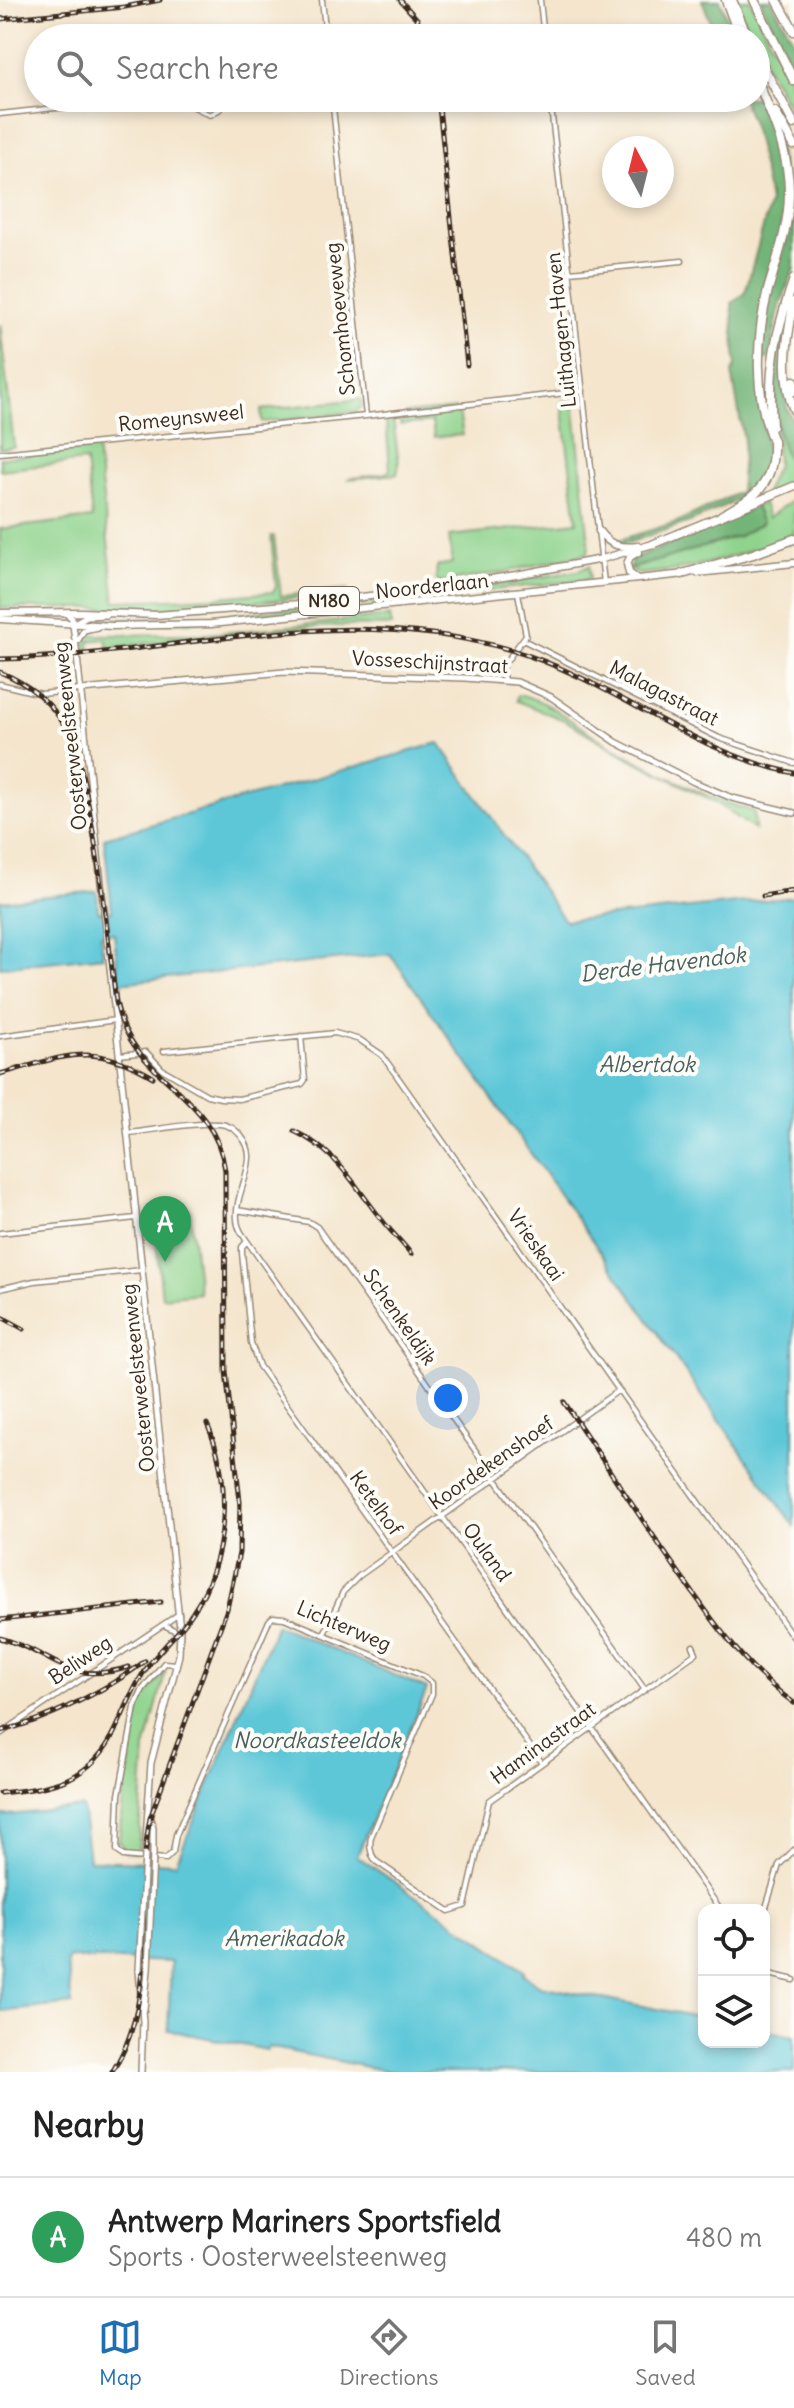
<!DOCTYPE html>
<html lang="en">
<head>
<meta charset="utf-8">
<style>
	body { margin:0; font-family:Delius,sans-serif; background:#f2f2f2; color:#222 }
	.controls { position:absolute; right:24px; bottom:24px; display:grid; overflow:hidden; border-radius:16px; box-shadow:0 4px 12px #0003 }
	.controls button { width:72px; height:72px; display:grid; place-items:center; padding:0; border:0; border-bottom:2px solid #e0e0e0; background:#fff; color:#222; font:40px sans-serif }
	.compass { position:absolute; left:602px; top:136px; width:72px; height:72px; border-radius:50%; background:#fff; box-shadow:0 4px 12px #0003; rotate:353deg }
	.you { position:absolute; left:448px; top:1398px; width:28px; height:28px; margin:-20px; border:6px solid #fff; border-radius:50%; background:#1a73e8; box-shadow:0 0 0 12px #1a73e833 }
	.badge { display:grid; place-items:center; width:52px; height:52px; border-radius:50%; background:#1f6fb2; color:#fff; font-size:26px; font-weight:700 }
	.pin { position:absolute; translate:-50% -66px; filter:drop-shadow(0 2px 4px #0008) }
	.pin::after { content:''; position:absolute; top:42px; width:28px; height:24px; background:inherit; clip-path:polygon(0 0,100% 0,50% 100%) }
	.list { margin:0; padding:0; list-style:none }
	h2 { display:flex; justify-content:space-between; align-items:center; height:104px; margin:0; padding:0 32px; font-size:34px }
	h2 small { font-size:26px; font-weight:400; color:#767676 }
	.list li { display:grid; grid-template-columns:52px 1fr auto; gap:24px; align-items:center; box-sizing:border-box; height:120px; padding:0 32px; border-top:2px solid #e0e0e0 }
	.list b { display:block; font-size:30px; white-space:nowrap }
	.list p { margin:0; font-size:26px; white-space:nowrap; color:#767676 }
	.list em { font-size:26px; font-style:normal; color:#767676 }
	.icon { flex:none; width:44px; height:44px; fill:none; stroke:currentColor; stroke-width:2; stroke-linecap:round; stroke-linejoin:round }
	.map { position:relative; flex:none; width:794px; height:2072px; overflow:hidden }
	.search { position:absolute; background:#fff; box-shadow:0 4px 12px #0003; left:24px; right:24px; top:24px; height:88px; display:flex; align-items:center; gap:20px; box-sizing:border-box; padding:0 28px; border-radius:44px; color:#767676; font-size:30px }
	.sheet { height:224px; background:#fff }
	nav { display:flex; justify-content:space-around; align-items:center; box-sizing:border-box; height:112px; border-top:2px solid #e0e0e0; background:#fff; font-size:22px; color:#767676 }
	nav a { display:grid; justify-items:center; gap:4px }
	nav .on { color:#1f6fb2 }
	.map>svg:first-child { display:block }
	.green { fill:#8fd38d; stroke:#657e56; stroke-width:2 }
	.forest { fill:#73b578; stroke:#57704b; stroke-width:2 }
	.water { fill:#5dc7d8; stroke:#4c787b; stroke-width:2 }
	.lines { fill:none; stroke-linecap:round; stroke-linejoin:round }
	.minor-casing { stroke:#988875; stroke-width:7 }
	.tertiary-casing { stroke:#988875; stroke-width:8 }
	.secondary-casing { stroke:#988875; stroke-width:8 }
	.primary-casing { stroke:#988875; stroke-width:9 }
	.trunk-casing { stroke:#988875; stroke-width:10 }
	.motorway-casing { stroke:#988875; stroke-width:11 }
	.minor { stroke:#fff; stroke-width:4 }
	.tertiary { stroke:#fff; stroke-width:5 }
	.secondary { stroke:#fff; stroke-width:5 }
	.primary { stroke:#fff; stroke-width:6 }
	.trunk { stroke:#fff; stroke-width:7 }
	.motorway { stroke:#fff; stroke-width:8 }
	.rail-casing { stroke:#3b2a1e; stroke-width:5 }
	.rail { stroke:#fdfcf7; stroke-width:2; stroke-dasharray:6; stroke-linecap:butt }
	.secondary-bridge-casing { stroke:#988875; stroke-width:8; stroke-linecap:butt }
	.secondary-bridge { stroke:#fff; stroke-width:5 }
	.labels { text-anchor:middle; stroke-width:8; stroke-linejoin:round; paint-order:stroke }
	.shield { fill:#fdfcf7; stroke:#75695f; stroke-width:2 }
	.shield-label { font-size:18px; font-weight:bold; fill:#3b2a1e }
	.street-label { font-size:20px; fill:#3b2a1e; stroke:#fdfcf7 }
	.water-label { font-size:22px; font-style:italic; fill:#47615f; stroke:#fdfcf7 }
</style>
</head>
<body>
<div class="map">
<svg width="794" height="2072" viewBox="0 0 794 2072">
	<rect width="100%" height="100%" fill="#fdfcf7"/>
	<filter id="ink" filterUnits="userSpaceOnUse"><feTurbulence type="fractalNoise" baseFrequency=".0125" numOctaves="2"/><feDisplacementMap in="SourceGraphic" scale="16" xChannelSelector="R" yChannelSelector="G"/><feConvolveMatrix kernelMatrix="1 2 1 2 8 2 1 2 1" color-interpolation-filters="sRGB"/></filter>
	<filter id="wash" filterUnits="userSpaceOnUse"><feTurbulence type="fractalNoise" baseFrequency=".006" numOctaves="4" result="noise"/><feDisplacementMap in="SourceGraphic" scale="32" xChannelSelector="R" yChannelSelector="G"/><feGaussianBlur stdDeviation="1.8" result="paint"/><feColorMatrix in="noise" values="0 0 0 0 0 0 0 0 0 0 0 0 0 0 0 0 0 1.4 0 .05"/><feComposite in="paint" operator="in"/></filter>
	<g filter="url(#wash)">
		<rect width="100%" height="100%" fill="#f4e5cc"/>
		<path class="green" d="M735,0h15l44,90v27l-34,-62 -4,-17h-4z
			M0,324l14,123 -14,2z
			M774,386l6,49 14,32v16l-30,12 13,-30z
			M361,399l1,7 -6,6 -94,10 -1,-12z
			M574,400l15,143 -1,10 -83,19 -66,11 -3,-5 1,-12 15,-3 -3,-27 128,-14 -15,-120z
			M456,409v4l3,-1 4,23 -29,2 -2,-15 -32,3 1,-7 4,-4z
			M393,419l6,45 -2,10 -50,5 39,-6 4,-3 -4,-50z
			M97,448l18,153 104,-4 54,-5 3,-5 -5,-51h3l7,60 66,-7 -4,5 -160,14h-183v-79l92,-11 -6,-57 -86,9v-12z
			M794,499v36c-50,19 -102,36 -155,39l-9,-5 109,-33 23,-13 -7,-16 8,-4 5,15z
			M589,566l1,13 -149,17 2,-3 134,-22z
			M429,593l3,3 -3,2c-112,12 -227,31 -340,23l1,-3 98,1z
			M390,616l1,10c-94,-3 -189,12 -283,22l-2,-9 -17,2 1,10h-5v-13l4,-3 120,-1z
			M522,695c30,8 55,31 81,46 48,28 98,55 151,71l1,18 -38,-27 -93,-48 -60,-35 -48,-19 1,-5z
			M190,1209l9,84 -37,4 -9,-84z
			M166,1671l-21,78 -7,104 -13,-1 -6,-12 4,-43 17,-90 6,-13z"/>
		<path class="forest" d="M702,0h18l15,38h-18z
			M760,0h11l23,41v30z
			M756,89l21,51 8,44 -5,51 -18,64 1,124 4,30 -3,17 -8,16 -16,13 -48,22 -67,23 -12,-2 64,-20 63,-30 4,-51 -12,-68 4,-7 -4,-63 13,-10 25,-91 -16,-73 -12,-31h14z
			M794,217v51l-14,38 -12,53 -6,-1 6,-58z
			M782,331l3,1 -3,46 5,30 7,16v43c-27,-31 -19,-98 -12,-136z
			M755,507l7,16 -23,13 -109,33 2,-10 4,-2 71,-27z"/>
		<path class="water" d="M439,743l126,178 229,-24v629l-404,-572 -271,29 -5,-50 -13,2 2,21 -103,11v-66l97,-10 1,21 14,-1 -8,-73z
			M276,1625l151,64 -70,167 167,115 -1,3 17,12 164,32v24h60v-12l30,6v36h-402l-124,-25 -1,3 -99,-20 3,-68 -101,-4 -3,3 5,43 -72,8v-196l82,-9 7,53 87,3z"/>
	</g>
	<g filter="url(#ink)">
		<g class="lines">
			<defs>
				<path id="minor" d="M322,0l4,38
					M540,0l4,38
					M177,98l33,17 10,-6 1,-11
					M332,98l34,318 217,-25
					M550,98l54,485
					M0,114l148,-16
					M570,272l112,-11
					M0,453l366,-37
					M523,640l196,98 75,25
					M504,681l-2,-14 24,-32 -8,-42
					M0,684l41,10 39,-4
					M0,1036l116,-16
					M164,1051l171,-18 25,7 22,15 412,583
					M119,1055l27,-3 16,17 45,26 14,3 18,1 63,-15 3,-4 -4,-44
					M128,1133c29,-3 64,-11 92,-9 16,1 30,19 29,34 -1,21 -14,40 -12,61 0,8 5,15 10,22l474,669
					M237,1210l72,12 8,5 328,463
					M0,1233l136,-15
					M247,1241l-5,6v6l9,90 8,23 283,397
					M0,1289l34,-8 108,-11
					M164,1625l16,8
					M324,1634l19,-42 16,-16 260,-186
					M0,1734l179,-120
					M145,1858l-22,-2 -6,-6 2,-55 16,-88 8,-18 21,-26 13,1
					M154,1858l12,1 7,-7 3,-17 93,-214 4,-4 11,1 139,58 9,7v11l-61,143c-2,10 -1,18 6,25l72,49 16,-5 24,-105 207,-148 -3,-7
					M764,1914l15,-49 15,-15
					M764,1969l5,5 25,6"/>
				<path id="tertiary" d="M81,690l203,-18 181,6 52,4 34,15 65,45 78,40 38,16 62,15"/>
				<path id="secondary" d="M65,613l7,5 4,29 104,982 -1,26 -28,108 -6,91
					M74,623l13,-7 19,-1
					M78,640l6,-10 13,-3
					M149,1816l4,12v26
					M139,1970l4,52 -2,50
					M144,2009l4,-39"/>
				<path id="primary" d="M599,531c11,15 21,17 39,15
					M697,573l97,-10
					M636,578l-7,-5 -2,-9 3,-7 9,-5
					M0,613l81,-1 75,3 157,-12 122,-15 81,-13 86,-16 51,-15
					M0,619l112,7 99,-2 474,-50"/>
				<path id="trunk" d="M653,544l141,-58"/>
				<path id="motorway" d="M726,0l14,38
					M732,0l16,38
					M754,0l40,81
					M777,0l17,31
					M756,53l38,71
					M756,77c15,38 34,76 33,117 0,33 -12,65 -21,96 -12,47 -14,106 5,151
					M775,112l19,33
					M794,302c-7,35 -14,74 0,108
					M794,381v10
					M772,426c-4,-60 3,-91 22,-147
					M722,515c36,-19 53,-32 51,-75
					M682,574l71,-20 41,-15"/>
			</defs>
			<use href="#minor" class="minor-casing"/>
			<use href="#tertiary" class="tertiary-casing"/>
			<use href="#secondary" class="secondary-casing"/>
			<use href="#primary" class="primary-casing"/>
			<use href="#trunk" class="trunk-casing"/>
			<use href="#motorway" class="motorway-casing"/>
			<use href="#minor" class="minor"/>
			<use href="#tertiary" class="tertiary"/>
			<use href="#secondary" class="secondary"/>
			<use href="#primary" class="primary"/>
			<use href="#trunk" class="trunk"/>
			<use href="#motorway" class="motorway"/>
			<defs>
				<path id="rail" d="M400,0l17,19 11,19
					M0,19l125,-12 35,-7
					M438,98l29,267
					M0,659c175,-3 336,-59 511,-9 100,29 180,103 283,123
					M0,672c27,11 50,29 65,54 15,25 18,54 24,82 12,65 19,129 27,194 15,79 98,88 109,168l1,201 14,131 -1,51 -12,56 -77,209c-17,83 11,179 -38,254
					M763,896l31,-5
					M0,1074c63,-17 91,-34 153,3
					M294,1131c45,22 58,52 88,89 9,12 20,22 29,34
					M0,1316l24,13
					M564,1402c38,56 74,113 113,168 35,50 67,97 117,133
					M0,1620l161,-18
					M0,1638c52,13 66,49 129,29
					M0,1731c43,-9 111,-43 145,-70
					M0,1793c53,-6 91,-11 116,-64 10,-20 17,-42 30,-60 14,-21 34,-36 47,-57 35,-52 40,-131 14,-188"/>
			</defs>
			<use href="#rail" class="rail-casing"/>
			<use href="#rail" class="rail"/>
			<defs>
				<path id="secondary-bridge" d="M139,1970l6,-116
					M148,1970l5,-116"/>
			</defs>
			<use href="#secondary-bridge" class="secondary-bridge-casing"/>
			<use href="#secondary-bridge" class="secondary-bridge"/>
		</g>
	</g>
	<g class="labels">
		<rect class="shield" x="299" y="587" width="60" height="28" rx="6"/>
		<g class="shield-label">
			<text x="329" y="607">N180</text>
		</g>
		<g class="street-label">
			<text transform="translate(340 319) rotate(-96)" y="7">Schomhoeveweg</text>
			<text transform="translate(561 330) rotate(-96)" y="7">Luithagen-Haven</text>
			<text transform="translate(181 418) rotate(-6)" y="7">Romeynsweel</text>
			<text transform="translate(432 586) rotate(-6)" y="7">Noorderlaan</text>
			<text transform="translate(430 662) rotate(3)" y="7">Vosseschijnstraat</text>
			<text transform="translate(664 693) rotate(27)" y="7">Malagastraat</text>
			<text transform="translate(70 736) rotate(-96)" y="7">Oosterweelsteenweg</text>
			<text transform="translate(536 1245) rotate(55)" y="7">Vrieskaai</text>
			<text transform="translate(400 1317) rotate(55)" y="7">Schenkeldijk</text>
			<text transform="translate(138 1378) rotate(-96)" y="7">Oosterweelsteenweg</text>
			<text transform="translate(491 1463) rotate(-35)" y="7">Koordekenshoef</text>
			<text transform="translate(376 1503) rotate(54)" y="7">Ketelhof</text>
			<text transform="translate(487 1552) rotate(54)" y="7">Ouland</text>
			<text transform="translate(344 1626) rotate(23)" y="7">Lichterweg</text>
			<text transform="translate(80 1660) rotate(-34)" y="7">Beliweg</text>
			<text transform="translate(543 1743) rotate(-36)" y="7">Haminastraat</text>
		</g>
		<g class="water-label">
			<text transform="translate(663 964) rotate(-7)" y="8">Derde Havendok</text>
			<text x="647" y="1072">Albertdok</text>
			<text x="317" y="1748">Noordkasteeldok</text>
			<text x="284" y="1946">Amerikadok</text>
		</g>
	</g>
</svg>
<div class="controls">
<button><svg class="icon" aria-label="locate" viewBox="0 0 24 24"><circle cx="12" cy="12" r="6"/><path d="M12 2v4M12 18v4M2 12h4M18 12h4"/></svg></button>
<button><svg class="icon" aria-label="layers" viewBox="0 0 24 24"><path d="M12 4l9 5-9 5-9-5zM3 14l9 5 9-5"/></svg></button>
</div>
<svg class="compass" viewBox="-18 -18 36 36"><path d="M0-13l5 13h-10z" fill="#e53935"/><path d="M0 13l5-13h-10z" fill="#767676"/></svg>
<div class="you"></div>
<div class="pin badge" style="left:165px;top:1262px;background:#2e9e5b">A</div>
<div class="search"><svg class="icon" aria-label="search" viewBox="0 0 24 24"><circle cx="10" cy="10" r="6"/><path d="M15 15l6 6"/></svg>Search here</div>
</div>
<section class="sheet">
<h2>Nearby<small></small></h2>
<ul class="list">
<li><span class="badge" style="background:#2e9e5b">A</span><div><b>Antwerp Mariners Sportsfield</b><p>Sports · Oosterweelsteenweg</p></div><em>480 m</em></li>
</ul>
</section>
<nav>
<a class="on"><svg class="icon" aria-label="map" viewBox="0 0 24 24"><path d="M3 6l6-2 6 2 6-2v14l-6 2-6-2-6 2zM9 4v14M15 6v14"/></svg>Map</a>
<a><svg class="icon" aria-label="directions" viewBox="0 0 24 24"><path d="M12 3l9 9-9 9-9-9zM9 14v-3h6M13 9l2 2-2 2"/></svg>Directions</a>
<a><svg class="icon" aria-label="saved" viewBox="0 0 24 24"><path d="M7 4h10v16l-5-4-5 4z"/></svg>Saved</a>
</nav>
</body>
</html>
